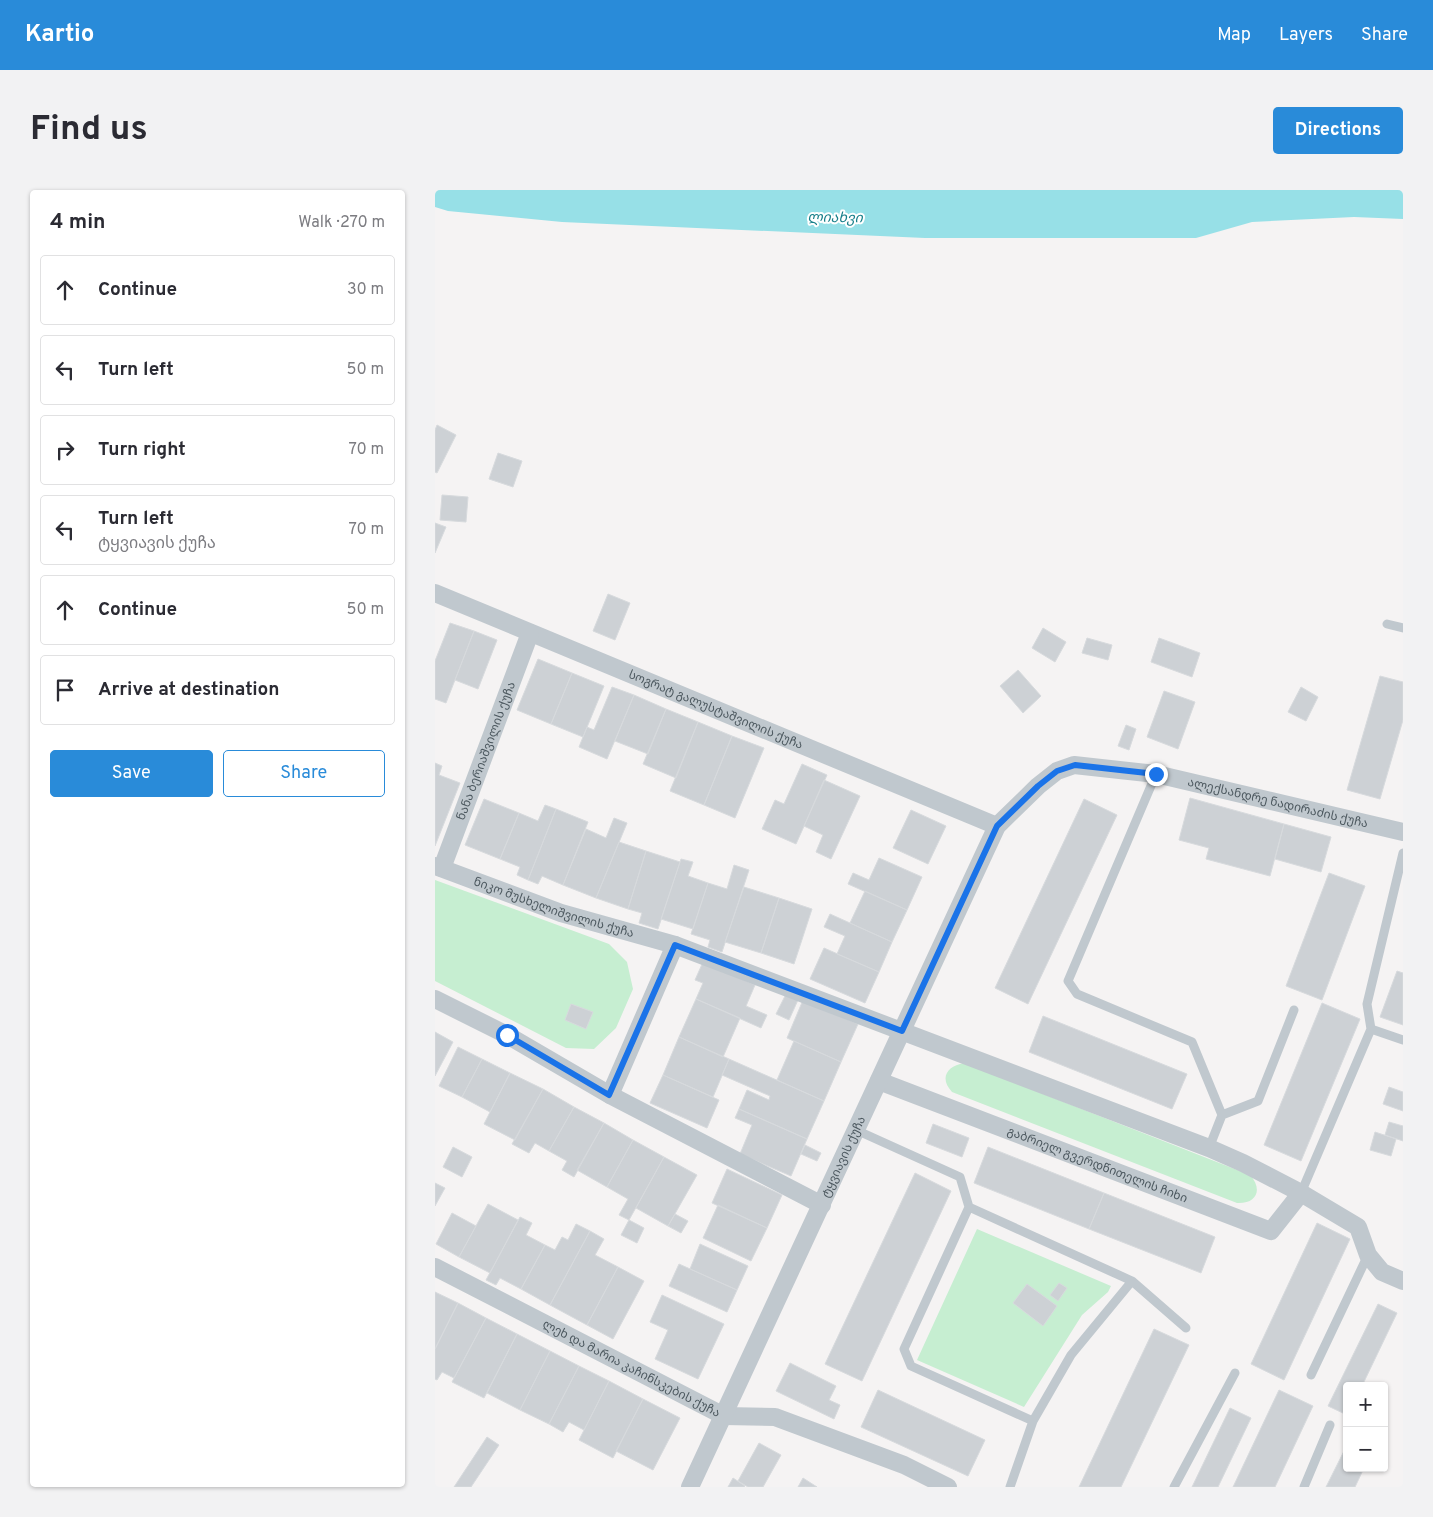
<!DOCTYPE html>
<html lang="en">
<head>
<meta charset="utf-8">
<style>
	body { margin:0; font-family:Overpass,"Noto Sans Georgian",sans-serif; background:#f2f2f3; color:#2b2b33 }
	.controls { position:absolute; right:15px; bottom:15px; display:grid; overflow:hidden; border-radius:5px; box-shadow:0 1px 4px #0004 }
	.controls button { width:45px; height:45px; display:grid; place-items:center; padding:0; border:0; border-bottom:1px solid #e1e1e2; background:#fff; color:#2b2b33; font:25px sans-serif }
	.stop { position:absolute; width:15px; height:15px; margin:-11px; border:4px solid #1a73e8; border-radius:50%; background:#fff }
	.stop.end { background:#1a73e8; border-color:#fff; box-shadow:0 1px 5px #0008 }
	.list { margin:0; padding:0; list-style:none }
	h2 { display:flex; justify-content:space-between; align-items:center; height:65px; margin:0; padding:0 20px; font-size:21px }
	h2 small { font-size:16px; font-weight:400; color:#7c7c81 }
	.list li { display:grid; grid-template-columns:32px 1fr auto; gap:15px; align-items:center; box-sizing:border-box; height:70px; margin:0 10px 10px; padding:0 10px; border:1px solid #e1e1e2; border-radius:5px }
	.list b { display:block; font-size:19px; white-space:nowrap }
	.list p { margin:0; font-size:16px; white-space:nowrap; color:#7c7c81 }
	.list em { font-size:16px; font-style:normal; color:#7c7c81 }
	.actions { display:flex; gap:10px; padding:15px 20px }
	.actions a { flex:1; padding:11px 0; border:1px solid #298bd9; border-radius:5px; text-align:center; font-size:18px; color:#298bd9 }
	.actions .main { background:#298bd9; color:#fff }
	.icon { flex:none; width:28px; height:28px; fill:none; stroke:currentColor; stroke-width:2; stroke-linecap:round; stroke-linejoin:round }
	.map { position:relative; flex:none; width:968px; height:1297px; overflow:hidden; border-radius:5px }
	header { display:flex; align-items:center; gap:30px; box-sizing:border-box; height:70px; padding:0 25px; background:#298bd9; color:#fff }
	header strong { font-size:24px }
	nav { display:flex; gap:28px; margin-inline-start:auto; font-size:18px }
	.intro { display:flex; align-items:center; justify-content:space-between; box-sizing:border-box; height:120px; padding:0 30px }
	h1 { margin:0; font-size:35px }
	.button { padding:12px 22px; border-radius:5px; background:#298bd9; color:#fff; font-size:18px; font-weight:700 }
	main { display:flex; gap:30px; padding:0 30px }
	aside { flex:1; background:#fff; border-radius:5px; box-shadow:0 1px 4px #0004 }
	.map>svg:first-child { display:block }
	.green { fill:#c6eed1 }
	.water { fill:#97e0e7 }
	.building { fill:#cdd1d5; stroke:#d7dadd }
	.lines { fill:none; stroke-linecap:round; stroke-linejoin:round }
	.service { stroke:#c0c8ce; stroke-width:9 }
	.minor { stroke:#c0c8ce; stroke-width:18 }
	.route { stroke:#1a73e8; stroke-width:6 }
	.labels { text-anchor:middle; stroke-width:4; stroke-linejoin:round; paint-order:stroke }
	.street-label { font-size:12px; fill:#4c585f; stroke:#fff }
	.water-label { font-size:14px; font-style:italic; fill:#167f89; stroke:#fff }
</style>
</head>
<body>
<header>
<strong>Kartio</strong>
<nav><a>Map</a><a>Layers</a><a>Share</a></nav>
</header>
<div class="intro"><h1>Find us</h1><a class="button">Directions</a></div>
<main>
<aside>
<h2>4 min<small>Walk · 270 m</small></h2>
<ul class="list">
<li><svg class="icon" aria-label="ahead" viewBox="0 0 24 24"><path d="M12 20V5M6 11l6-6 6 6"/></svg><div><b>Continue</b></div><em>30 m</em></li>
<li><svg class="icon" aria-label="left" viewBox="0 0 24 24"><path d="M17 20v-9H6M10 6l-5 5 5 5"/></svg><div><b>Turn left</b></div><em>50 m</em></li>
<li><svg class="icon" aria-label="right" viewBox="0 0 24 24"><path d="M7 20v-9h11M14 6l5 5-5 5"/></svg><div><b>Turn right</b></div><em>70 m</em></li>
<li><svg class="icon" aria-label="left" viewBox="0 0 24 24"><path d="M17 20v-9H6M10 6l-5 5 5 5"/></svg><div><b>Turn left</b><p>ტყვიავის ქუჩა</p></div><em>70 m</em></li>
<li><svg class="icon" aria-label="ahead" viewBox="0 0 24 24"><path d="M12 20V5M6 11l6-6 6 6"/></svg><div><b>Continue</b></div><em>50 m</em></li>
<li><svg class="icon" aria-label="arrive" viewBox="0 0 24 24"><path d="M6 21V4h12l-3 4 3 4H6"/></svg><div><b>Arrive at destination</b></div></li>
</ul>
<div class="actions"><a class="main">Save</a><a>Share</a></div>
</aside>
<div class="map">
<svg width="968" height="1297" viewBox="0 0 968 1297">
	<rect width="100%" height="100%" fill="#f5f3f3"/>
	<path class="green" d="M0,690l174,64 18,18 6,27 -17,39 -22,21 -28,-1 -131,-67z
		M529,873l286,112c13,14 7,29 -13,28l-285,-111c-13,-14 -5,-26 12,-29z
		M542,1039l134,57 -3,6 -26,23 -58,92 -107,-47z"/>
	<path class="water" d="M0,0h968v29l-49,-2 -102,5 -56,16h-271l-363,-16 -114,-11 -13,-4z"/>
	<path class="building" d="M2,235l19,10 -19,38 -2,-1v-42z
		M63,263l24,8 -9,26 -24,-8z
		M7,305l26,2 -2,25 -26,-2z
		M0,333l11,4 -11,26z
		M173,404l22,9 -15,37 -22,-9z
		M15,433l24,8 -28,72 -11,-4v-38z
		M608,438l23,14 -11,20 -23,-14z
		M39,441l23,9 -19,49 -23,-9z
		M652,448l25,7 -4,15 -26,-7z
		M724,448l41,15 -8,24 -41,-15z
		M103,469l34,14 -21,51 -34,-14z
		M583,480l23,26 -18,17 -23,-27z
		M137,483l32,13 -21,51 -32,-13z
		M945,486l23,6v38l-23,79 -33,-9z
		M177,497l22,8 -27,64 -28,-12 8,-20 7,3z
		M866,497l17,10 -12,24 -18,-9z
		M729,501l31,11 -17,47 -31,-12z
		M199,505l32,14 -18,45 -33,-13z
		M231,519l32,13 -22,56 -33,-14z
		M263,532l34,14 -28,69 -34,-14z
		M691,535l10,4 -7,21 -11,-4z
		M297,546l32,12 -29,70 -31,-13z
		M0,573l7,3 -3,9 21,8 -25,63z
		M367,574l25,11 -31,69 -34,-15 13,-29 9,4z
		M389,590l36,16 -29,63 -15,-7 7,-17 -19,-9z
		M755,608l94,26 -14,52 -64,-17 3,-11 -30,-8z
		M49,609l35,14 -19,46 -35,-14z
		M649,609l33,16 -89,189 -33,-16z
		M110,615l11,4 -28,71 -11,-5 3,-8 -20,-8 19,-46 19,8z
		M121,619l32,13 -25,63 -21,-9 -4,8 -10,-4z
		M476,620l35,16 -18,38 -35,-16z
		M179,628l13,5 -31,75 -33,-13 23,-56 20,9z
		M849,634l47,13 -10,35 -46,-13z
		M184,652l27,9 -18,58 -32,-11z
		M211,661l34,11 -22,67 -19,-6 3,-10 -14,-4z
		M444,668l43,19 -15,33 -59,-26 5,-11 16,7z
		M246,669l12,3 -5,14 20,7 -15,46 -32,-10z
		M299,675l15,5 -27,82 -14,-5 2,-7 -19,-6 17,-51 19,6z
		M894,683l36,13 -43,114 -36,-14z
		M309,697l35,11 -18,55 -36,-11z
		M430,701l42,19 -15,32 -42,-19z
		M344,708l33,11 -18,55 -33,-11z
		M395,724l62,28 -13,30 -42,-18 8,-18 -21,-9z
		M389,758l55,24 -14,31 -55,-24z
		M268,772l52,23 -9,21 21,9 -6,13 -65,-29 7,-16 -8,-3z
		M962,781l6,2v52l-23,-8z
		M351,804l12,6 -9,20 -13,-6z
		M261,809l44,19 -17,39 -44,-20z
		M368,810l55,24 -17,38 -54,-24z
		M887,813l38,16 -59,142 -37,-16z
		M136,814l22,8 -7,17 -21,-9z
		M608,826l144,58 -15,35 -143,-57z
		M0,842l18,10 -18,34z
		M244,847l50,22 -16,38 -50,-22z
		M359,851l47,21 -17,39 -47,-21z
		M23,857l24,12 -20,38 -23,-11z
		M47,869l28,14 -20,39 -28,-15z
		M294,869l95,42 -17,38 -68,-30 8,-19 22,10 1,-4 -48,-21z
		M75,883l33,16 -28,51 -31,-16z
		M228,885l56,25 -12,28 -57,-25z
		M954,897l14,5v19l-20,-7z
		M108,899l31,18 -25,44 -14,-8 -6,10 -17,-9z
		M139,917l30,16 -30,54 -12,-7 5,-9 -18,-10z
		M304,919l68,30 -16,37 -51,-22 12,-29 -17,-7z
		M954,932l14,4v15l-18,-6z
		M169,933l29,17 -26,47 -30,-17z
		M498,934l36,14 -7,19 -36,-14z
		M940,942l21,7 -5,17 -21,-6z
		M198,950l31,17 -35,63 -10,-5 9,-16 -21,-12z
		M370,955l16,8 -4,8 -16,-7z
		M18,957l19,10 -10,20 -19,-10z
		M553,957l116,46 -15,36 -115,-46z
		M229,967l33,18 -29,51 -32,-18z
		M292,979l55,26 -15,33 -55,-25z
		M480,983l36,18 -89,190 -37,-17z
		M0,993l10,5 -10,18z
		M669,1003l111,44 -14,36 -112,-44z
		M53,1014l30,16 -28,53 -31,-16z
		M283,1015l49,23 -16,33 -48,-23z
		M17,1023l24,13 -17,31 -23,-13z
		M240,1024l13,7 -7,12 -13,-7z
		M85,1027l12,6 -6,12 19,10 -24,44 -21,-11 -4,7 -10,-5z
		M194,1030l15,8 -7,15 -16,-8z
		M882,1033l33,16 -66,141 -33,-16z
		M141,1034l14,7 -40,74 -29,-16 24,-44 10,5 7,-13 6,3z
		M155,1041l14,8 -9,16 23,12 -31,58 -37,-20z
		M265,1054l48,22 -11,24 -47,-21z
		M244,1074l58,26 -10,22 -58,-26z
		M183,1077l26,14 -31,58 -26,-14z
		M624,1093l8,5 -9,13 -8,-6z
		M592,1094l30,22 -14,20 -30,-23z
		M0,1102l23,11 -23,46z
		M227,1105l62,29 -26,55 -43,-20 13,-29 -18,-8z
		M23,1113l28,15 -32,60 -12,-6 -5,8 -2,-1v-30z
		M943,1114l19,9 -35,73h-15v29l-19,-9z
		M51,1128l31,16 -33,64 -32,-16z
		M719,1139l35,16 -68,142h-42z
		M82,1144l33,17 -30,59 -33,-17z
		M115,1161l29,15 -30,58 -29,-14z
		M355,1173l46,23 -7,14 11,5 -6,14 -58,-28z
		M144,1176l30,15 -25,49 -15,-8 -6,10 -14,-8z
		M174,1191l34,18 -30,59 -34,-18z
		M443,1200l107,50 -17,36 -107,-49z
		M844,1200l34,16 -38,81h-42z
		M208,1209l37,19 -27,52 -37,-19z
		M795,1218l21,10 -33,69h-26z
		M52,1247l12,8 -28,42h-17z
		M324,1253l22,12 -18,32h-15l-10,-6z
		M912,1255v23h17l-9,19h-29z
		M298,1288l12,8 -1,1h-16z
		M368,1288l14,9h-19z"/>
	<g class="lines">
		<path class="service" d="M952,434l16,4
			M721,584l-88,207 9,13 115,48 30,73
			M936,839l32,11
			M421,940l104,47 9,30 -65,142 7,17 122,55
			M774,958l13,-33 36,-14 36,-91
			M866,1003l70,-164 -4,-25 36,-151
			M534,1017l163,74 54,47
			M876,1185l57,-120
			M575,1297l23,-66 38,-66 61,-74
			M739,1297l61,-114
			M869,1297l26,-62"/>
		<g class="minor">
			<path id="s1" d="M0,403l562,233"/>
			<path id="s2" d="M0,676l126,47 114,32 534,203 34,15 58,30 57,34 10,28 14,17 21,9"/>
			<path id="s3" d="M7,678l88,-235"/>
			<path d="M0,809l72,36 103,60 212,110"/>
			<path id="s4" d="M444,891l392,150 30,-38"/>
			<path d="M175,905l65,-150"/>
			<path id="s5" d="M0,1077l289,149 51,1 129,48 44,22"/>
			<path id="s6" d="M255,1297l307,-661 41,-40 19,-15 17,-6 82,9 247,58"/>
		</g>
	</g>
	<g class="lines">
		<path class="route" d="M72,845l102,60 66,-150 227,86 95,-205 41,-40 19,-15 18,-6 81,9"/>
	</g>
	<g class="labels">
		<g class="street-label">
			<text dy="4" stroke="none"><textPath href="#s1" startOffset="304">სოგრატ გალუსტაშვილის ქუჩა</textPath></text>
			<text dy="4" stroke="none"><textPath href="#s3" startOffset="125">ნანა ბერიაშვილის ქუჩა</textPath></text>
			<text dy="4" stroke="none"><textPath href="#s6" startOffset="1036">ალექსანდრე ნადირაძის ქუჩა</textPath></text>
			<text dy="4" stroke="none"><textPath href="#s2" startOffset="126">ნიკო მუსხელიშვილის ქუჩა</textPath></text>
			<text dy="4" stroke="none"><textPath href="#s6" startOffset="364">ტყვიავის ქუჩა</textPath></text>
			<text dy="4" stroke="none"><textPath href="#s4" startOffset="234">გაბრიელ გვერდწითელის ჩიხი</textPath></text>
			<text dy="4" stroke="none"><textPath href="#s5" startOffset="221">ლეხ და მარია კაჩინსკების ქუჩა</textPath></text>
		</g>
		<g class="water-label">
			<text transform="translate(400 27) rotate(1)" y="5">ლიახვი</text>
		</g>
	</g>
</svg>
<div class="controls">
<button>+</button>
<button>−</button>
</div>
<div class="stop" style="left:72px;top:845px"></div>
<div class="stop end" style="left:721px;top:584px"></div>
</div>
</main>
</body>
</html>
